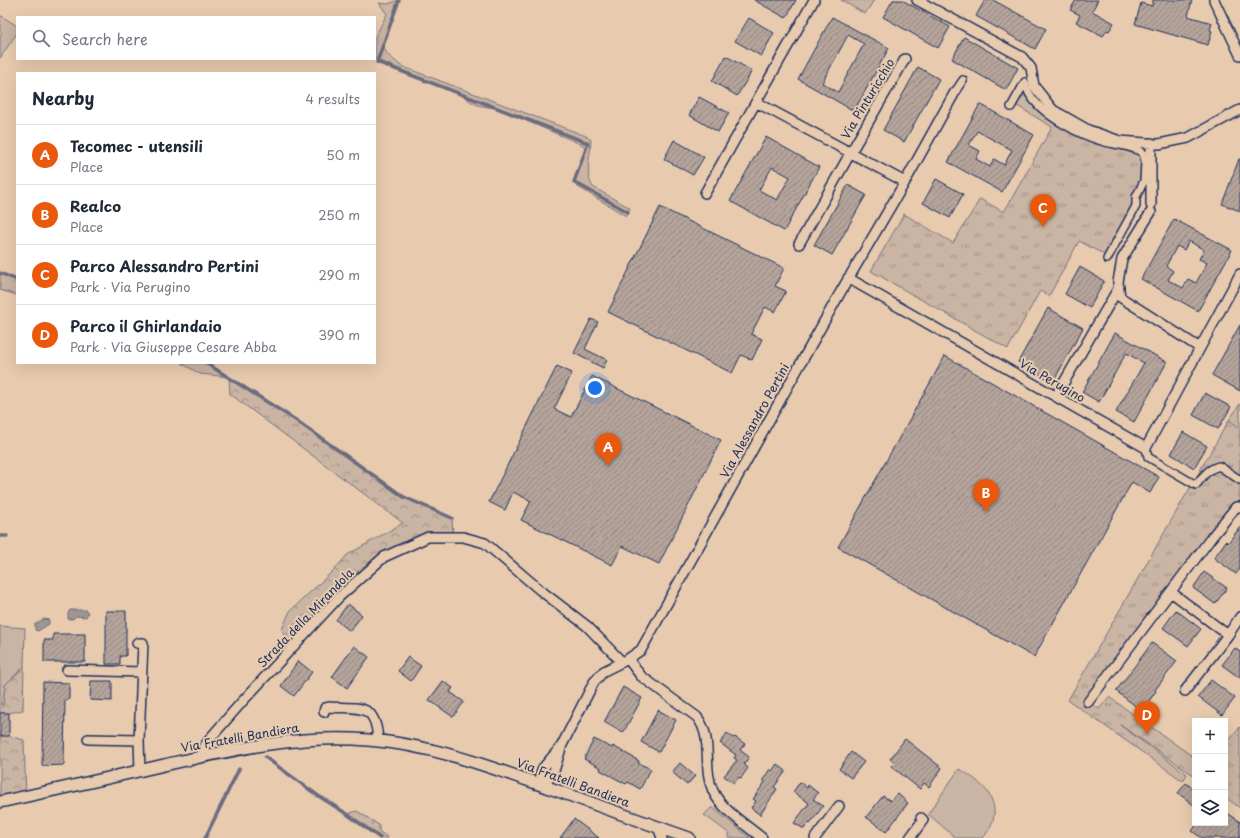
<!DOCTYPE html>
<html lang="en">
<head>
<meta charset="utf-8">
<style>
	body { margin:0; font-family:"Playpen Sans",sans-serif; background:#f6f6f7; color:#1f2937 }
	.controls { position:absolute; right:12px; bottom:12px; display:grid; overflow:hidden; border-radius:0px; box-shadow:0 4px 16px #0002 }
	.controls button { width:36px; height:36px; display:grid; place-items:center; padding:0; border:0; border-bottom:1px solid #e0e1e3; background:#fff; color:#1f2937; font:20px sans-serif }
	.you { position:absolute; left:595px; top:388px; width:14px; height:14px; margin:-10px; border:3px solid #fff; border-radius:50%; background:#1a73e8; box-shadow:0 0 0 6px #1a73e833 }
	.badge { display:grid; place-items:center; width:26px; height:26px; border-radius:50%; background:#ea580c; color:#fff; font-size:13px; font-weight:700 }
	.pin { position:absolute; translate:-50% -33px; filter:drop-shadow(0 1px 2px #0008) }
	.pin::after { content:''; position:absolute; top:21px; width:14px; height:12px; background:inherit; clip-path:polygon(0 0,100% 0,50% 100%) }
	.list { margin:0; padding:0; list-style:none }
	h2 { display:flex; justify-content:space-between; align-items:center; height:52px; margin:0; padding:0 16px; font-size:17px }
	h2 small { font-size:13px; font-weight:400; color:#747a83 }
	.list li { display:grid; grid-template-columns:26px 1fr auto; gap:12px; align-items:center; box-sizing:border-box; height:60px; padding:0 16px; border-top:1px solid #e0e1e3 }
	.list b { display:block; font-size:15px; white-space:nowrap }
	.list p { margin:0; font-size:13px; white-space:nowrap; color:#747a83 }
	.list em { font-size:13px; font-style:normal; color:#747a83 }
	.icon { flex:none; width:22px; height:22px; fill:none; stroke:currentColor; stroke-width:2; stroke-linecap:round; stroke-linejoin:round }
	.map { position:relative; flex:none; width:1240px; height:838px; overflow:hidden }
	.search { position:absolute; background:#fff; box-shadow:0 4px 16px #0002; left:16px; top:16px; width:360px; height:44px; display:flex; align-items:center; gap:10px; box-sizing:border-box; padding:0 14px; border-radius:0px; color:#747a83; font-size:15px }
	.panel { position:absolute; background:#fff; box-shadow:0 4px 16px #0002; left:16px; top:72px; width:360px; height:292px; border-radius:0px }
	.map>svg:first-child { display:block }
	.grass { fill:#cab4a3; stroke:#727280 }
	.forest { fill:url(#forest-crowns); stroke:#727280 }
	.park { fill:url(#park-tufts); stroke:#727280 }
	.water { fill:#a19594; stroke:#6b6c7e }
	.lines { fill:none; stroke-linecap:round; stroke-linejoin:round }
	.stream { stroke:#6b6c7e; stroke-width:3.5 }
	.building { fill:url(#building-hatch); stroke:#1b2f5e; fill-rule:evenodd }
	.pedestrian-casing { stroke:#1b2f5e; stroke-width:10 }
	.minor-casing { stroke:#1b2f5e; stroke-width:12 }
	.tertiary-casing { stroke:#1b2f5e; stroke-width:14 }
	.pedestrian { stroke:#e8cbaf; stroke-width:7 }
	.minor { stroke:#e8cbaf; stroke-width:9 }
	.tertiary { stroke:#e8cbaf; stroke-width:11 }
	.labels { text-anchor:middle; stroke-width:4; stroke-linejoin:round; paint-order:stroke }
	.street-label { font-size:12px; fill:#1b2f5e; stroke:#e8cbaf }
</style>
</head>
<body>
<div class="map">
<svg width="1240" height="838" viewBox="0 0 1240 838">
	<defs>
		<pattern id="forest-crowns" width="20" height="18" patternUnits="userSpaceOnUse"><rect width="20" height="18" fill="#cab4a3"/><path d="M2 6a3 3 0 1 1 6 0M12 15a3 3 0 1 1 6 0" fill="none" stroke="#a39388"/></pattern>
		<pattern id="park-tufts" width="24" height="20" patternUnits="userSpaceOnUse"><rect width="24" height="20" fill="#cab4a3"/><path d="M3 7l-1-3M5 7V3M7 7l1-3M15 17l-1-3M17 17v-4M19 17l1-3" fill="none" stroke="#a39388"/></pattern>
		<pattern id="building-hatch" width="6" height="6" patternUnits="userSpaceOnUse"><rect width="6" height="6" fill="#b5a49b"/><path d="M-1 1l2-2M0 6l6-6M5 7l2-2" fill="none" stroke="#928682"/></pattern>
	</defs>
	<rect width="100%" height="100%" fill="#e8cbaf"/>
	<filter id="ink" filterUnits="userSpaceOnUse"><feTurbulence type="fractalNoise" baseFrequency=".025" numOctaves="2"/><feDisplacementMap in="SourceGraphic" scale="8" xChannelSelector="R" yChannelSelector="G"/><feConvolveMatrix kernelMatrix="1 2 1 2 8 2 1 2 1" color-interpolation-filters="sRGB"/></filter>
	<g filter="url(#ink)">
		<path class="grass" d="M399,0l-16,45 4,9 14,12 185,70 5,4c0,15 -7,33 2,47l37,21 -4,8 -51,-31 -1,-3 12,-33 -3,-4 -87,-37c-15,-2 -22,-2 -33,-13l-88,-36v-22l12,-23 -8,-11 9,1z
			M841,0h33l-9,14z
			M0,15l17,11v7l-17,25v-23l2,-2 -2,-1z
			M181,363h25l23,14 -29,-3z
			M1240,404v25l-11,-9z
			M0,626l25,2 -1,39 -19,18 -2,21 -3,-3z
			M959,769c28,15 49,39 24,69h-27l-28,-24z
			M712,807l38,31h-22l2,-4 -26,-19z"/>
		<path class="forest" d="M0,273l17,7v15l-17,-5z
			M229,377l68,44 107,76 48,21 1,19h-25l-44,20 -95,94 -7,-22 8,-18 45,-42 12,-14 56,-32 -173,-129z
			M24,667l-1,43 -14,3h-9v-10l3,2 2,-20z
			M0,736h9l15,4 2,57 -26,5z
			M357,811l22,14v6l9,7h-8l-33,-24z"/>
		<path class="park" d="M1025,83l13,22 105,48 1,24 -10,30 -27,49 -28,-15 -30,55 -9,-5 -32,58 -137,-78 33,-57 49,29 27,-44 24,13 48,-85 -38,-23z
			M1229,420l11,8v79l-151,195 10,7 10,-12 86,61v18l-75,-51 67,49 -4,7 -115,-81z
			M1240,727v81l-15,-11v-51z"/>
		<path class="water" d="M70,610h16l2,3 -2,4 -10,-1 -3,3h-5v-6z
			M44,619l5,1v4l-11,7 -3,-1v-6z"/>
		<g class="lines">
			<path class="stream" d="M399,0l-22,62 211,81 -14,39 54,30
				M0,273l17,7
				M206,363l91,58 107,76 48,21
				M0,536h7
				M265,757l52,38 30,19 33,24
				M205,838l34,-69"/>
		</g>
		<path class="building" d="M754,0h42l-10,18z
			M893,0h9l48,27 -12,21 -55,-31z
			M985,0h8l53,29 -11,20 -59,-33z
			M1076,0h22l-6,11 22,12 -5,8 -2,-1 -4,6 -27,-14 4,-7 -10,-5z
			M1153,0h39l-4,16 24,7 -2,7 2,1 -4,14 -73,-21 6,-21 11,3z
			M832,17l57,31 -35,63 -56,-32zM848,35l16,9 -26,48 -16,-9z
			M749,18l25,15 -13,23 -26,-15z
			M964,37l54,31 -12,22 -54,-31z
			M726,56l26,15 -15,25 -25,-15z
			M918,67l21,12 -35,63 -21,-12z
			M699,97l30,16 -11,19 -29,-17z
			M980,104l54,31 -32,57 -54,-30zM977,131l35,19 -8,15 -10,-6 -4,8 -14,-8 4,-8 -11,-6z
			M766,137l53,30 -35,64 -54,-30zM772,167l18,10 -13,23 -18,-10z
			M674,140l30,17 -11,18 -29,-16z
			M1239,159h1v52l-18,-7z
			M936,179l27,15 -13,24 -27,-15z
			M848,185l18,10 -34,60 -18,-10z
			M660,207l124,61 -9,18 11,5 -11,21 -10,-5 -14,27 11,5 -10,21 -11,-5 -9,18 -124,-61z
			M1174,219l58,31 -34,61 -57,-32zM1189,241l15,9 -5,9 8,4 -11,20 -8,-4 -5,9 -15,-8 5,-9 -7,-5 11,-20 7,4z
			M1080,267l24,14 -14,27 -25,-14z
			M1048,308l35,20 -30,54 -35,-20z
			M591,319l7,3 -13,27 22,11 -4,8 -29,-15z
			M1240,325v66l-28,-16z
			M1115,333l52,29 -33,60 -18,-10 28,-49 -18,-10 -27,49 -17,-10z
			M945,356l214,121 -9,16 -18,-11 -98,175 -196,-110z
			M557,366l15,7 -18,36 17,8 21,-41 129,64 -62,124 -37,-18 -10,19 -91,-45 10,-19 -18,-9 -8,18 -16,-8z
			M1205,393l26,14 -13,22 -25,-14z
			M1183,432l24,14 -13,22 -23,-14z
			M1240,527v42l-4,5 -22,-16 12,-17 2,2z
			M1204,572l23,16 -12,16 -22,-16z
			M348,604l14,11 -12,16 -14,-11z
			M1176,610l25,19 -13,17 -25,-18z
			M106,611h20v45h-6v8h-14z
			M53,634h32v28h-41v-22h9z
			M1152,643l25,18 -22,29 1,1 -14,20 -26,-20z
			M354,646l15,11 -22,31 -15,-11z
			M1235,648l5,4v26l-18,-13z
			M408,657l13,9 -10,15 -13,-10z
			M298,661l14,11 -18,24 -13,-10z
			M1211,680l24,18 -13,17 -24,-18z
			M91,681h21v20l-22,-1z
			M443,681l10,7 -3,4 14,10 -11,15 -24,-17z
			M43,682l26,1v16l-4,1 -1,65 -22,1z
			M623,687l19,11 -19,35 -19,-11z
			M658,710l18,10 -17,32 -18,-10z
			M0,713h9v23h-9z
			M727,733l6,5 2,-1 10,7 -5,6 9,7 -5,7 4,4 -7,10 -2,-1 -5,6 -10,-7 13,-16 -3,-2 2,-3 -16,-12z
			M594,739l18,9 1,-2 26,15 -1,2 13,6 -11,20 -12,-7 -2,2 -26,-14 1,-2 -17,-9z
			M905,739l37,29 -13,19 -5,-4 -4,6 -29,-23 4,-4 -5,-3z
			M851,752l13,10 -13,16 -12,-9z
			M680,763l15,13 -8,9 -15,-13z
			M777,764l9,7 -12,16 3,2 -17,26 -9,-7 5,-7 -3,-2 12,-17 -2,-2 7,-11 2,2z
			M800,782l7,6 1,-3 10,8 -5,6 10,7 -13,18 -2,-1 -4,6 -10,-6 15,-20 -16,-11z
			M1186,783l9,7v16l-17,-13z
			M897,793l11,10 -22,29 -20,-15 17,-21 8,5z
			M1225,811l15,11v16h-38l-10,-7 6,-8h27z
			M574,819l25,19h-39z"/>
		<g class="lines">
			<defs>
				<path id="pedestrian" d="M955,92l8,-12
					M1011,107l14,-25c1,4 2,8 4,11 12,22 52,43 76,49 12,3 29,4 38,11l2,8 -1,20 -8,16v9l-29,53
					M1146,448l2,9 48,28c7,-9 12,-16 23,-19l21,14"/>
				<path id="minor" d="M814,0l-58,102 149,80
					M917,0l105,57 9,11 3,18 19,24 35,20 32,11 39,3 29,-6 52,-28
					M1214,0l26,55
					M1151,143v62
					M705,193l51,-91
					M1151,212l-29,47 -4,23 2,15 80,51
					M799,244l52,-92 54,-93
					M848,278l298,170 94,-174
					M1059,391l60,-104
					M1171,592l57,43 12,-18
					M137,643h6l-4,97 1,31
					M628,659l13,17 56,41c17,21 5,50 16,74 8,18 33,34 49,47
					M67,670l75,2
					M1185,691l43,-56
					M1088,702l123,-164 25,-31h4
					M324,712l1,-4 4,-1c31,2 47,-5 49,34
					M88,739l51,1
					M201,751l12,-16 28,-32 98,-106 45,-40 44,-20h35l22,6 55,47 47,36 34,35
					M538,784l10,-4 6,-9 8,-26 32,-63 10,-11 24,-12 13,-9 199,-357 65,-111 50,-90
					M538,784l5,-16 17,-20
					M658,827l4,11
					M815,838l24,-32
					M910,838l13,-18 -2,-2"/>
				<path id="tertiary" d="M0,802c55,-12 109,-24 164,-37 67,-15 135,-31 204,-25 60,4 120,26 176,46 48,17 96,35 145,52"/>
			</defs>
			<use href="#pedestrian" class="pedestrian-casing"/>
			<use href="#minor" class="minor-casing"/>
			<use href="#tertiary" class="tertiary-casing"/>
			<use href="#pedestrian" class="pedestrian"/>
			<use href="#minor" class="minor"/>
			<use href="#tertiary" class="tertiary"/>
		</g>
	</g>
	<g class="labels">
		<g class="street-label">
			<text transform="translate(868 99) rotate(-59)" y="4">Via Pinturicchio</text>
			<text transform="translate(1052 381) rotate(30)" y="4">Via Perugino</text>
			<text transform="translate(755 421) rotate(-61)" y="4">Via Alessandro Pertini</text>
			<text transform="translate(306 618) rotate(-46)" y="4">Strada della Mirandola</text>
			<text transform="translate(240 738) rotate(-10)" y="4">Via Fratelli Bandiera</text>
			<text transform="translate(573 783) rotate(20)" y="4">Via Fratelli Bandiera</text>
		</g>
	</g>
</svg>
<div class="controls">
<button>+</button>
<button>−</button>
<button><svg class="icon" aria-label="layers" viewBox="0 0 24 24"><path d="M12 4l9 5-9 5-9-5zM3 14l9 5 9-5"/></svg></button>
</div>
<div class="you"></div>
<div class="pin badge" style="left:608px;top:466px">A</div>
<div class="pin badge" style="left:986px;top:512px">B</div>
<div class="pin badge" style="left:1043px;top:227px">C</div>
<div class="pin badge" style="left:1147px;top:734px">D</div>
<div class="search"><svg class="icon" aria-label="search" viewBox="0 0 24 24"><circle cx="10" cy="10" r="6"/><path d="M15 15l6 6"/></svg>Search here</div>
<section class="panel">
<h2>Nearby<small>4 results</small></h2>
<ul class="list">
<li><span class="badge">A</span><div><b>Tecomec - utensili</b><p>Place</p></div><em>50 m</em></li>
<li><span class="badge">B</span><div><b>Realco</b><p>Place</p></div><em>250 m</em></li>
<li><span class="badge">C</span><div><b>Parco Alessandro Pertini</b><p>Park · Via Perugino</p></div><em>290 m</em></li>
<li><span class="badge">D</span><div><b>Parco il Ghirlandaio</b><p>Park · Via Giuseppe Cesare Abba</p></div><em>390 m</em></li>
</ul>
</section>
</div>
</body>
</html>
